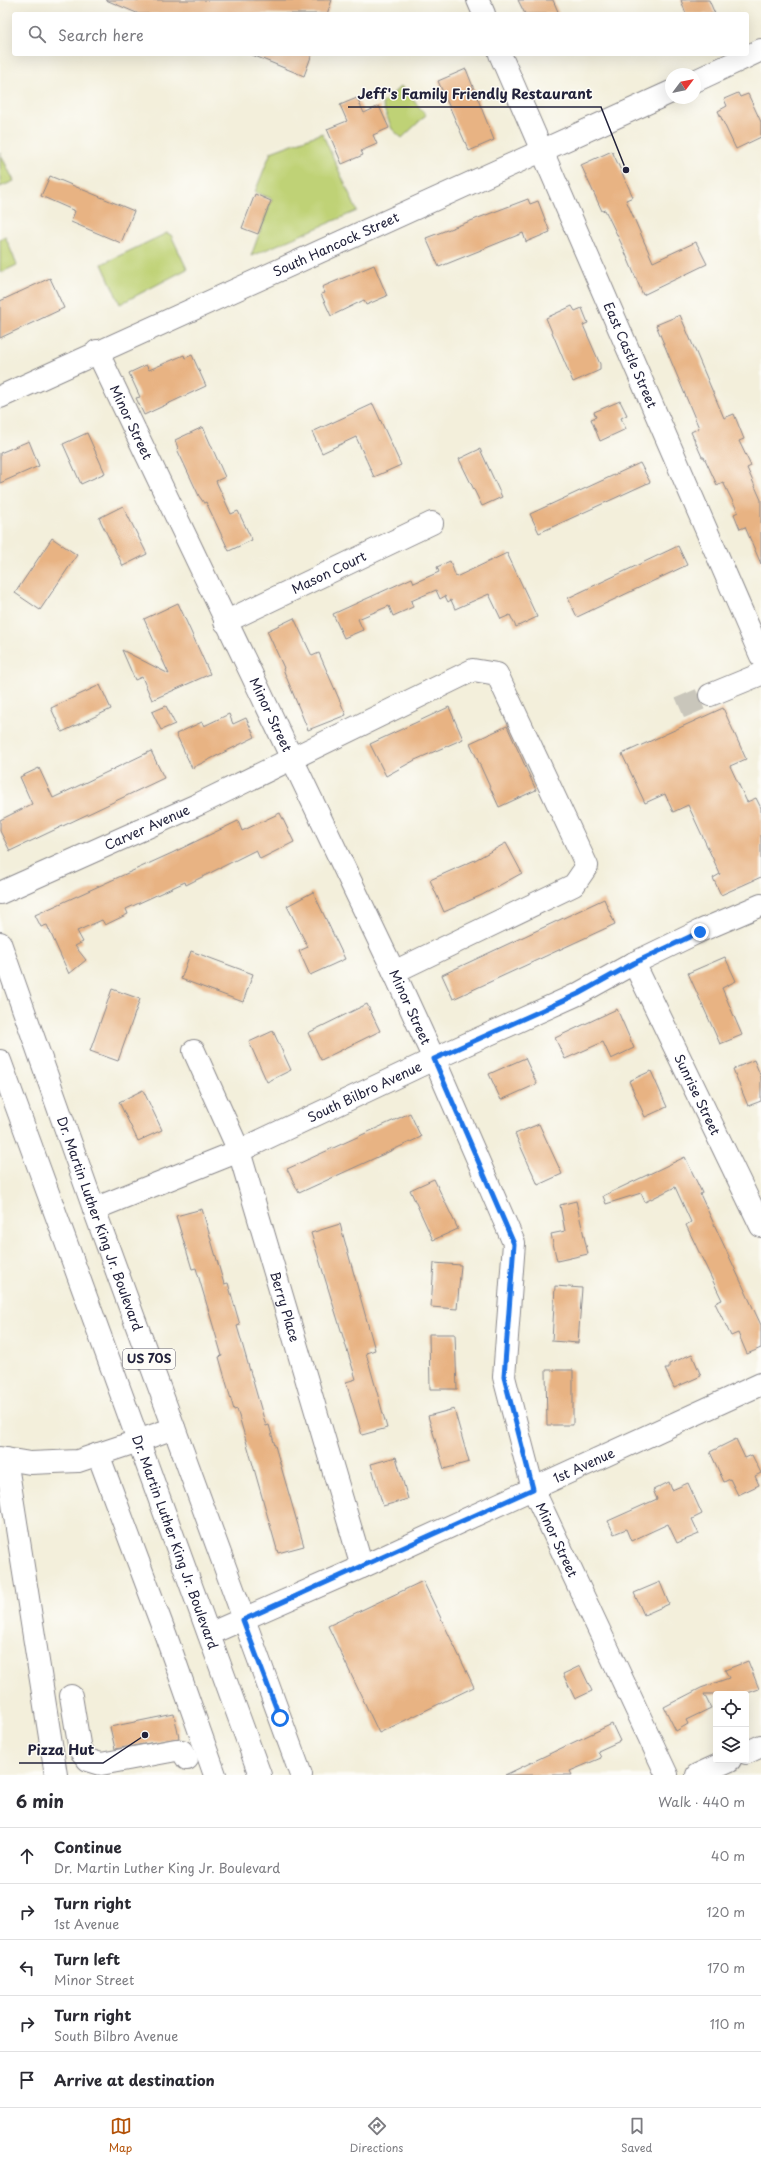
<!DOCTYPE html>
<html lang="en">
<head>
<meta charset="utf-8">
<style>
	body { margin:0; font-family:"Playpen Sans",sans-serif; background:#f7f7f7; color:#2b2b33 }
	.controls { position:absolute; right:12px; bottom:12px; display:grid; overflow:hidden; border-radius:4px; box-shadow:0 4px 16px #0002 }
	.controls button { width:36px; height:36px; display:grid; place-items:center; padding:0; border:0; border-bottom:1px solid #e1e1e2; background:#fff; color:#2b2b33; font:20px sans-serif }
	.compass { position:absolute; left:665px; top:68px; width:36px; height:36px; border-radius:50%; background:#fff; box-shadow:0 4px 16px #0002; rotate:58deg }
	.stop { position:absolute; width:12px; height:12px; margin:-9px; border:3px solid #1a73e8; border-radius:50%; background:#fff }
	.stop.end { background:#1a73e8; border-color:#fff; box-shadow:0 1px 4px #0008 }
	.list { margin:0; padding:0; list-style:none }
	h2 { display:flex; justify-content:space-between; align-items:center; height:52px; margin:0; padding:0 16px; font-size:17px }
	h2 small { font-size:13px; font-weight:400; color:#7c7c81 }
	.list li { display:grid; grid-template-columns:26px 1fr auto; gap:12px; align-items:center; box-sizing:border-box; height:56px; padding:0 16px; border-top:1px solid #e1e1e2 }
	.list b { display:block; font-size:15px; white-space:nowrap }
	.list p { margin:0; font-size:13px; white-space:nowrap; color:#7c7c81 }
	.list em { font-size:13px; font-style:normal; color:#7c7c81 }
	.icon { flex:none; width:22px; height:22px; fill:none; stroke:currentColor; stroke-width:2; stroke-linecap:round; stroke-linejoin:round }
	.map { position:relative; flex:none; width:761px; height:1775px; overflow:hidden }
	.search { position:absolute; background:#fff; box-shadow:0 4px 16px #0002; left:12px; right:12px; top:12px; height:44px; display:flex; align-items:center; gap:10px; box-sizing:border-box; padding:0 14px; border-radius:4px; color:#7c7c81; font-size:15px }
	.sheet { height:332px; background:#fff }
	nav { display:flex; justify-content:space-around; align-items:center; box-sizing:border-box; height:56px; border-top:1px solid #e1e1e2; background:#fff; font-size:11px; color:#7c7c81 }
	nav a { display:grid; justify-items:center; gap:2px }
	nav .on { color:#b45309 }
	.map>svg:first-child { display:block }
	.green { fill:#bfd276; stroke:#707a58 }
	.building { fill:#e8b383 }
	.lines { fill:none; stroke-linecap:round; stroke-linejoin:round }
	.minor-tunnel { stroke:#c9c6bb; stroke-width:22; stroke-dasharray:22 11; stroke-linecap:butt }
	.minor-casing { stroke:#8a888b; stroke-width:24 }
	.major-casing { stroke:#8a888b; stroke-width:24 }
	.minor { stroke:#fff; stroke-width:22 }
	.major { stroke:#fff; stroke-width:22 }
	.route { stroke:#1a73e8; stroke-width:5 }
	.labels { text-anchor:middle; stroke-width:3; stroke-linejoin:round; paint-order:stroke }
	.shield { fill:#fdfcf7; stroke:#646373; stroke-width:1 }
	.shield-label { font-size:12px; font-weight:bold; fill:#22223b }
	.street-label { font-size:13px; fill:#22223b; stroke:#fdfcf7 }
	.leader { fill:none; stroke:#22223b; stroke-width:1.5 }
	.callout-dot { fill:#22223b; stroke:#fdfcf7; stroke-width:1.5 }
	.callout-label { font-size:14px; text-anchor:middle; font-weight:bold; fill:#22223b; stroke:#fdfcf7; stroke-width:3; stroke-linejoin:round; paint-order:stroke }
</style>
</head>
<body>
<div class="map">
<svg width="761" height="1775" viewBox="0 0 761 1775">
	<rect width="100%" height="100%" fill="#fdfcf7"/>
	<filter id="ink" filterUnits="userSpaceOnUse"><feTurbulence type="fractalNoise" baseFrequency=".025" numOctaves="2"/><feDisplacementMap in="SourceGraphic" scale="8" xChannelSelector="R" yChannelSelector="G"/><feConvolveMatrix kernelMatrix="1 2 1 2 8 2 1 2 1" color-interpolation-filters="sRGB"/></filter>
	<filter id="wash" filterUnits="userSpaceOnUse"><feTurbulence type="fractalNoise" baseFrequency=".012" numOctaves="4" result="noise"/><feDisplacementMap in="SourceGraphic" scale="16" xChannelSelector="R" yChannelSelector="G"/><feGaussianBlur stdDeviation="0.9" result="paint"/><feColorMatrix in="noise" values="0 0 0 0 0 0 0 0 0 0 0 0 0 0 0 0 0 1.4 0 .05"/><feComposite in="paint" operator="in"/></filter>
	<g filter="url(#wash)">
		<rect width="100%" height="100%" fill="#f3efdb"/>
		<path class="green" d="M401,86l25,29 -24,23 -10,-9 -10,-25z
			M322,133l35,78 -106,45 21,-57 -17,-7 16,-40z
			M0,153l14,28 -14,6z
			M167,233l4,2 16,34 -67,35 -18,-40z
			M5,236l12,29 -17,8v-34z"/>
		<g id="blocks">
			<path class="building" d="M106,0h226l-5,14h-188z
				M518,0h35l6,14h-34z
				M681,0h28l6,14h-29z
				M250,54h62l-8,22z
				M466,69l28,71 -25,11 -31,-70z
				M738,93l2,4 8,-3 13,28v15l-25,12 -18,-38 9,-5 -3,-7z
				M357,98l7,15 15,-7 10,22 -16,7 4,9 -16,7 2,4 -21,9 -15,-35 20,-8 -7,-16z
				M612,151l21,46 -7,3 27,62 43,-20 11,22 -64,31 -21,-50 -17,-35 -3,1 -21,-46z
				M50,176l84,35 -13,32 -50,-21 4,-11 -34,-15z
				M255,194l16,7 -13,33 -16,-6z
				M528,199l2,5 8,-3 12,31 -24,10 -3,-9 -84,34 -13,-29z
				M374,265l13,31 -21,9 -2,-5 -33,16 -10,-22 4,-1 -3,-6z
				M50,278l14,30 -64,30v-37z
				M572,306l3,5 7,-3 6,15 -5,2 17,39v6l-27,12 -27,-64z
				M680,315l44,103 10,-4 10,25 -5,2 12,25 -4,2 14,32v64l-16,-37 -5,2 -6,-15 4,-2 -15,-30 -6,3 -13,-28h-2l-11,-25 8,-4 -43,-103z
				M184,355l1,3 7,-3 14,31 -62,29 -8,-17 4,-1 -11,-24 17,-8 3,5z
				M620,401l7,14 -6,3 5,11 -26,12 -9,-22 5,-2 -2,-5z
				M373,404l28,61 -27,12 -18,-40 -34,16 -10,-21z
				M203,427l22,50 -9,4 15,33 7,-3 14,29 -23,11 -23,-49 -2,1 -5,-7 -22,-47 1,-1 -3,-8z
				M87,433l18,40 -24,11 -18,-40z
				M29,441l10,25 -39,17v-30z
				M480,449l22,48 -20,9 -23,-47z
				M640,463l10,19 -111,51 -9,-19z
				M123,506l24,48 -24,12 -24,-48z
				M52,538l25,17 -37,55 -25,-17z
				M678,546l9,19 -110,52 -9,-19z
				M507,553l30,64 -21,10 -6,-12 -9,4 -12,-25 -34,15 -4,-9 -3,2 -3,-6 -5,3 -4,-9 -25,11 2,6 -20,9 -4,-10 -31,13 5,11 -19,8 -11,-24 79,-36 2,5 25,-11 -2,-5 13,-6 6,16z
				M178,603l32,71 -58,26 -10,-23 -7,3 -13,-30 47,24 -25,-55z
				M294,618l18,38 7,-3 27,62 -38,15 -25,-61 1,-1 -17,-37z
				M100,685l11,24 -49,23 -11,-24z
				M166,706l9,18 -14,6 -9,-18z
				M449,707l14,32 -48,21 -29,16 -16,-32z
				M723,708l23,51 -16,7 17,36 9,-4 5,10v69l-40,18 -8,-17 7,-4 -32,-69 -15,7 -8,-18 -20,9 -23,-49z
				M229,714l4,10 13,-6 9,19 -63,31 -16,-34 26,-12 2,4z
				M507,726l29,64 -37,17 -29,-64z
				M151,751l13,27 -154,73 -10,-20v-11l32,-16 -12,-27 19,-9 14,30z
				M280,813l14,29 -34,17 -4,-9 -70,35 -1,-3 -59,27 2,5 -23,11 -3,-5 -25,11 6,11 -8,4 11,14 -17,14 -22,-49 -6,2 -6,-12 137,-62 66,-32 4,10z
				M506,843l16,30 -40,22 -38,17 -14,-32 45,-20z
				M313,892l32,67 -35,16 -11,-24 9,-4 -21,-41z
				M604,899l11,25 -162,75 -11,-24z
				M191,951l62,23 -10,28 -62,-23z
				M725,957l11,24 -14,7 20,47 -22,9 -32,-71z
				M112,989l28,10 -22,62 -28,-10z
				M367,1004l13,27 -59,29 -13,-27z
				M617,1009l17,39 -23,11 -8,-17 -38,17 -10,-21z
				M273,1031l18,39 -24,12 -18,-40z
				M525,1058l12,26 -36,16 -12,-26z
				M754,1060l7,17v24l-13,5 -15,-37z
				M651,1071l16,36 -22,10 -16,-36z
				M143,1090l19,40 -24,11 -19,-39z
				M410,1113l11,24 -122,56 -12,-24z
				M539,1124l23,50 -24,11 -23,-51z
				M685,1157l17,36 -2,1 61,131v23l-14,6 -9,-21 -7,3 -16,-33 7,-3 -36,-75 5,-3 -16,-35 -30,15 -4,-9 -35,11 -3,-8z
				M434,1179l24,50 -25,11 -23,-50z
				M576,1201l12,53 -31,7 -6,-27 14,-3 -5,-26z
				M202,1209l22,75 4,-1 12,42 -3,1 29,100 3,-1 35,121 -26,7 -41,-144 -3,1 -15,-53 3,-1 -26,-88 -4,1 -16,-53z
				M340,1224l35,126 -9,3 21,75 -25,7 -16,-53 10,-3 -45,-146z
				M434,1263l27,2 -4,44 -26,-2z
				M555,1286l27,2 -4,55 -26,-2z
				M429,1334h26l2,55h-27z
				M692,1354l9,22 -27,12 -9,-19h4v-5z
				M546,1370h27v55h-26z
				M454,1409l15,53 -25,7 -16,-53z
				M736,1439l9,19 7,-3 9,18 -6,3 4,9 -21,10 -8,-16 -6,3 -14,-30z
				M396,1457l12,42 -25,7 -12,-42z
				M669,1482l3,8 16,-7 14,31 -10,5 7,15 -22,9 -9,-19 -37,17 -5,-12 -12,5 -6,-13 49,-22 -4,-9z
				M423,1581l51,106 -95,46 -51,-107z
				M660,1582l9,22 -25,11 -10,-22z
				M748,1661l11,28 -14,5h-41l7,14 -25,12 2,4 -12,7 -12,-24 37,-19 28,-10 -4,-8z
				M580,1666l12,25 -17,8 -12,-25z
				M174,1714l5,24 -64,11 -5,-22z
				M612,1724l8,17 -22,10 3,7 -31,13 2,4h-67z"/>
		</g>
	</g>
	<g filter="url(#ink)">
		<use href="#blocks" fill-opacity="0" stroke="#8a888b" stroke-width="1"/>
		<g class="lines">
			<path class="minor-tunnel" d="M680,708l30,-13"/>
			<defs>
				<g id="minor">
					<path d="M478,0l6,14"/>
					<path id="s1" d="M500,54l261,602"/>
					<path d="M695,81l66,-31"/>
					<path id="s2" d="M97,351l297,621 40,87 80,184 -10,134 29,112 134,286"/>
					<path id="s3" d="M0,397l671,-305"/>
					<path id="s4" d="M225,622l207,-99"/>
					<path d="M710,695l51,-21"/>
					<path id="s5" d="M0,893l199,-89 274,-134 24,4 90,192 -13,19 -180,87"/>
					<path id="s6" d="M634,963l127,263"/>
					<path id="s7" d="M194,1051l45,100 123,416"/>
					<path id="s8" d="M94,1209l145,-58 195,-92 144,-65 56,-31 66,-32 61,-26"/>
					<path d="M98,1454l68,182 49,139"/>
					<path d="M0,1458l30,5 48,-2 60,-20 36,-13"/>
					<path d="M6,1459l50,316"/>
					<path id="s9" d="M209,1634l153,-67 399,-183"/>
					<path d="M71,1696l9,54 8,10 13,4 75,-14 6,1 5,8"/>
					<path d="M746,1753l15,-7"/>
					<path d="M697,1775l33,-15"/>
				</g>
				<g id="major">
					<path id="s10" d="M0,943l94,266 207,566"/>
					<path id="s11" d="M0,1061l260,714"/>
				</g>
			</defs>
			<use href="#minor" class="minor-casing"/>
			<use href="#major" class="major-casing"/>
			<use href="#minor" class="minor"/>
			<use href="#major" class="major"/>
		</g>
	</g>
	<g class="lines" filter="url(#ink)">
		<path class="route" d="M280,1718l-37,-98 290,-131 -29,-112 10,-133 -80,-185 144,-65 56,-31 66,-31"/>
	</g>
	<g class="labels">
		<rect class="shield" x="123" y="1349" width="52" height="20" rx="3"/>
		<g class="shield-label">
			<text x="149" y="1363">US 70S</text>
		</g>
		<g class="street-label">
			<text dy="5" stroke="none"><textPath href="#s3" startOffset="369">South Hancock Street</textPath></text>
			<text dy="5" stroke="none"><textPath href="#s1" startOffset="328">East Castle Street</textPath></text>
			<text dy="5" stroke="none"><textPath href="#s2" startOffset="79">Minor Street</textPath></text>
			<text dy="5" stroke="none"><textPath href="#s4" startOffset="115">Mason Court</textPath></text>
			<text dy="5" stroke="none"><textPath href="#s2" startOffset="403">Minor Street</textPath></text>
			<text dy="5" stroke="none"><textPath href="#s5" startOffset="161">Carver Avenue</textPath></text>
			<text dy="5" stroke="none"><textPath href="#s2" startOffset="727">Minor Street</textPath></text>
			<text dy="5" stroke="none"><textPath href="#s8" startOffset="295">South Bilbro Avenue</textPath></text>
			<text dy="5" stroke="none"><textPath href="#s6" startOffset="146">Sunrise Street</textPath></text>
			<text dy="5" stroke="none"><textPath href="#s10" startOffset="298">Dr. Martin Luther King Jr. Boulevard</textPath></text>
			<text dy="5" stroke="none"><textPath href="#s7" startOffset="272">Berry Place</textPath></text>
			<text dy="5" stroke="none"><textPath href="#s9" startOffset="411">1st Avenue</textPath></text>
			<text dy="5" stroke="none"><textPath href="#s2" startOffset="1291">Minor Street</textPath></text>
			<text dy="5" stroke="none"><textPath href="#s11" startOffset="512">Dr. Martin Luther King Jr. Boulevard</textPath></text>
		</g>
	</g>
	<path class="leader" d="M626 170L601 107H348M145 1735L103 1763H19"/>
	<g class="callout-dot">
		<circle cx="626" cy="170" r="4"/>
		<circle cx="145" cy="1735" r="4"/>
	</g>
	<g class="callout-label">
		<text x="475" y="99">Jeff's Family Friendly Restaurant</text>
		<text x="61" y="1755">Pizza Hut</text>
	</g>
</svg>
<div class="controls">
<button><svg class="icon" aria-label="locate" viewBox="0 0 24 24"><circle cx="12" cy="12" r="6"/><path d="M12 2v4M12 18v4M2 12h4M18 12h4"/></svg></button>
<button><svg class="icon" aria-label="layers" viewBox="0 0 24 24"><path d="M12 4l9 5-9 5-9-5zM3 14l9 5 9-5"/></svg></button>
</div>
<svg class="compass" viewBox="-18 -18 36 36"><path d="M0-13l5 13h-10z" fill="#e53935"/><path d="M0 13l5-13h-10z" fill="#7c7c81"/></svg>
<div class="stop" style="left:280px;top:1718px"></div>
<div class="stop end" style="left:700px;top:932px"></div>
<div class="search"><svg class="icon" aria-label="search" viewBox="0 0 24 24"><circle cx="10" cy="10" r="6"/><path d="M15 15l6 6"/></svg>Search here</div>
</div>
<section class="sheet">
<h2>6 min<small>Walk · 440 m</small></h2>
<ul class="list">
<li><svg class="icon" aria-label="ahead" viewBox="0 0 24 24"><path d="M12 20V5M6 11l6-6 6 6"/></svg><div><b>Continue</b><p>Dr. Martin Luther King Jr. Boulevard</p></div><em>40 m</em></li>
<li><svg class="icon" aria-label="right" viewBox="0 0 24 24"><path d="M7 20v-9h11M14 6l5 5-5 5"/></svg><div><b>Turn right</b><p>1st Avenue</p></div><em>120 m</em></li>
<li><svg class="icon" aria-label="left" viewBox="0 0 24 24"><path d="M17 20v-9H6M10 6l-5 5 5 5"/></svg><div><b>Turn left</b><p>Minor Street</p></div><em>170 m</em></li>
<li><svg class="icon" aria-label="right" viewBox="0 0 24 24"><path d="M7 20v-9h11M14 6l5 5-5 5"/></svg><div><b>Turn right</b><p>South Bilbro Avenue</p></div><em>110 m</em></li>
<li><svg class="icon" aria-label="arrive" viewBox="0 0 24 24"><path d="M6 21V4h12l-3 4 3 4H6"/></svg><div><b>Arrive at destination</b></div></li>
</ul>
</section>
<nav>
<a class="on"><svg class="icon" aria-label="map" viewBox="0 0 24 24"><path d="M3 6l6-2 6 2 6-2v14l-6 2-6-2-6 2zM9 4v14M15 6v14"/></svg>Map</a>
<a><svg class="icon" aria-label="directions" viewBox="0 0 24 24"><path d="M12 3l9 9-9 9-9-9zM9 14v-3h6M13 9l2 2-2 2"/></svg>Directions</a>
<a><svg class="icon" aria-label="saved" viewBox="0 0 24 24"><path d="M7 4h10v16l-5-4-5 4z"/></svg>Saved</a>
</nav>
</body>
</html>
